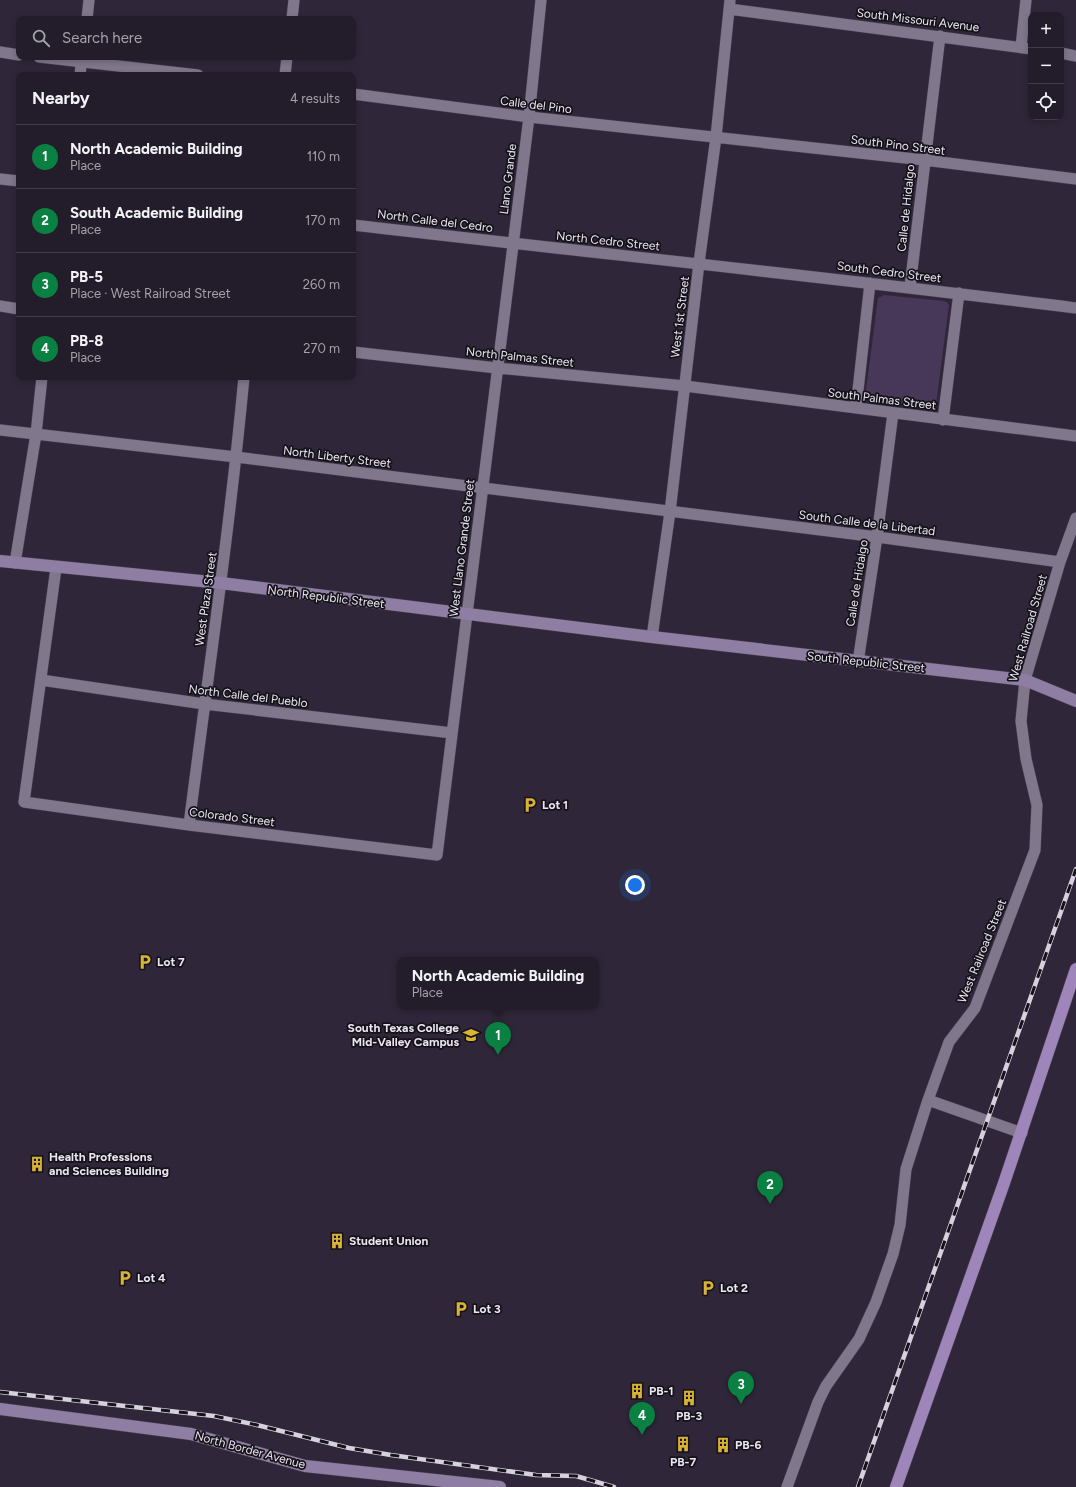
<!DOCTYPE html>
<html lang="en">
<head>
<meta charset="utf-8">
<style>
	body { margin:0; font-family:Figtree,sans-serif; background:#2f2a37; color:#f1f3f6 }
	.controls { position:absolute; right:12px; top:12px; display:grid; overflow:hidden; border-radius:8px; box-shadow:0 2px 6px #0003 }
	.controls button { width:36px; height:36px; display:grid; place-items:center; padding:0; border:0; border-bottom:1px solid #403b47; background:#231d2b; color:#f1f3f6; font:20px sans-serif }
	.you { position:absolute; left:635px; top:885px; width:14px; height:14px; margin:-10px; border:3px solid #fff; border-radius:50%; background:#1a73e8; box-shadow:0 0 0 6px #1a73e833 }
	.badge { display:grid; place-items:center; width:26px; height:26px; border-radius:50%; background:#0b8043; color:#fff; font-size:13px; font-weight:700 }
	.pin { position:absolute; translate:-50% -33px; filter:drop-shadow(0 1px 2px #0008) }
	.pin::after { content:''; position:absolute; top:21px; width:14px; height:12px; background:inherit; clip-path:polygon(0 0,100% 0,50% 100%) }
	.popup { position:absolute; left:397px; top:957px; width:202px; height:52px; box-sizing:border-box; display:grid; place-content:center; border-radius:8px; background:#231d2b; filter:drop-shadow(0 1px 3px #0005); font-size:13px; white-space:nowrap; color:#a3a2a9 }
	.popup b { font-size:15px; color:#f1f3f6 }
	.popup::after { content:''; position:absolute; left:50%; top:100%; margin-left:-8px; border:8px solid transparent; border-top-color:#231d2b }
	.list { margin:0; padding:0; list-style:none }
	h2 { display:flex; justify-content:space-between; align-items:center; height:52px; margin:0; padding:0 16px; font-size:17px }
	h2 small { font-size:13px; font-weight:400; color:#a3a2a9 }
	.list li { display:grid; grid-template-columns:26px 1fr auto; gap:12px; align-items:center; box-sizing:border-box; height:64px; padding:0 16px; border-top:1px solid #403b47 }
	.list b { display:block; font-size:15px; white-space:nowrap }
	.list p { margin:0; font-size:13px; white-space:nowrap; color:#a3a2a9 }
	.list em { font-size:13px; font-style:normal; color:#a3a2a9 }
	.icon { flex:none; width:22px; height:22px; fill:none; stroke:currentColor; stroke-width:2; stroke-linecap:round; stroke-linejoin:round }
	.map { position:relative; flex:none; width:1076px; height:1487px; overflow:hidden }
	.search { position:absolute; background:#231d2b; box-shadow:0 2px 6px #0003; left:16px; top:16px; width:340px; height:44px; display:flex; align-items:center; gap:10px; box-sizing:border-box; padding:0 14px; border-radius:8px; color:#a3a2a9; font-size:15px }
	.panel { position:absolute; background:#231d2b; box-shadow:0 2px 6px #0003; left:16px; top:72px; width:340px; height:308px; border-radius:8px }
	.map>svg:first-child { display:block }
	.green { fill:#473759 }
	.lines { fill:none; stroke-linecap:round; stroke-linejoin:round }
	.street-casing { stroke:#4a4252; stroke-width:12 }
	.secondary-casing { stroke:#4a4252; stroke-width:13 }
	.primary-casing { stroke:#4a4252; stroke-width:13 }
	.street { stroke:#80778c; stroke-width:11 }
	.secondary { stroke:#8f7ea3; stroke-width:12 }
	.primary { stroke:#9e85ba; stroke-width:12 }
	.rail-casing { stroke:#d6d1dd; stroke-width:4.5 }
	.rail { stroke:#15121a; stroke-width:3; stroke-dasharray:9; stroke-linecap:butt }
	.labels { text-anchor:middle; stroke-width:3.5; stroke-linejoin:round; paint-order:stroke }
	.street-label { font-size:12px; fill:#eae5f1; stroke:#15121a }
	.poi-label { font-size:12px; font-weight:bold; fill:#eae5f1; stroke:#15121a; text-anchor:start }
</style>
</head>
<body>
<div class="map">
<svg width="1076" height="1487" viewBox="0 0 1076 1487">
	<rect width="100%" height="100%" fill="#2f2739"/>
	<path class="green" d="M884,295l60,6 3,1 2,3 -13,99 -4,4 -63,-9 -3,-9 12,-92z"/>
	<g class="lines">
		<defs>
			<path id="street" d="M729,9l302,40
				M87,19l2,-19
				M292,19l2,-19
				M1021,47l5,-47
				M0,52l19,3
				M1061,53l15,3
				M39,57l159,18
				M80,75l2,-18
				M285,75l2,-18
				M353,94l176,23 395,43 152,19
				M0,179l19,2
				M353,225c241,28 482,53 723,83
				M910,287l30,-251
				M0,306l19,3
				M353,352l144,16 188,18 391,50
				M856,408l14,-125
				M943,420l16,-127
				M0,430l236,27 641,80 183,25
				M15,563l21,-129 6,-57
				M56,568l-32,234 165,23 248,30 92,-738 12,-117
				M652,637l18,-125 29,-249 17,-126 14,-137
				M858,662l19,-125 16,-124
				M41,680l163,24 248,29
				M189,825c19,-150 41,-298 55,-448
				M928,1100l94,33
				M787,1487l31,-85 8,-16 33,-47 17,-37 17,-48 7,-29 6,-56 22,-69 21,-58 26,-34 60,-158 2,-45 -11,-46 -5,-38 4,-41 35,-118 16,-44"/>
			<path id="secondary" d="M0,561l221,22 431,54 373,43 51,21
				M0,1409l191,25 114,32 195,21"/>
			<path id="primary" d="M896,1487l108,-304 72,-214"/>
		</defs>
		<use href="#street" class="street-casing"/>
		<use href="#secondary" class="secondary-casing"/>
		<use href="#primary" class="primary-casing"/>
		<use href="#street" class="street"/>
		<use href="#secondary" class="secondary"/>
		<use href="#primary" class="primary"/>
		<defs>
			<path id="rail" d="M0,1392l214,24 43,9 92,23 42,7 145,20 40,1 38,11
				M858,1487l218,-618"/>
		</defs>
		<use href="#rail" class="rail-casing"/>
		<use href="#rail" class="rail"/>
	</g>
	<defs>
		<symbol id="parking-bare" viewBox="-9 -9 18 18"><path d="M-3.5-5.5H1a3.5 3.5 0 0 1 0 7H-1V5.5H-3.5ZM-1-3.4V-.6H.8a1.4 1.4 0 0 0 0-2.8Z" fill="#d9b334" stroke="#15121a" stroke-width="2.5" paint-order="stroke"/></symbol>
		<symbol id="university-bare" viewBox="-9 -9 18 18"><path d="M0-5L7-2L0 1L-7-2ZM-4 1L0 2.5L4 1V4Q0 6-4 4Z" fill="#d9b334" stroke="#15121a" stroke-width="2.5" paint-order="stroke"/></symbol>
		<symbol id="building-bare" viewBox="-9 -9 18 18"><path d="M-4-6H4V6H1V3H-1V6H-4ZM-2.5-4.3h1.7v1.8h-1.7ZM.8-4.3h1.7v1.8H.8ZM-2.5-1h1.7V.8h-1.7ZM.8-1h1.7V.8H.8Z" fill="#d9b334" stroke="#15121a" stroke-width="2.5" paint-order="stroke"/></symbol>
	</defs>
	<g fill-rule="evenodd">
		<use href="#parking-bare" x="519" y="794" width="22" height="22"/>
		<use href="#parking-bare" x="134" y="951" width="22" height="22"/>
		<use href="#university-bare" x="460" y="1024" width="22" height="22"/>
		<use href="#building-bare" x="26" y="1153" width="22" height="22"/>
		<use href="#building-bare" x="326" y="1230" width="22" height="22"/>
		<use href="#parking-bare" x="114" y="1267" width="22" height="22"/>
		<use href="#parking-bare" x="697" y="1277" width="22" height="22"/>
		<use href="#parking-bare" x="450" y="1298" width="22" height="22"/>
		<use href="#building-bare" x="626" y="1380" width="22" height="22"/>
		<use href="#building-bare" x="678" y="1387" width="22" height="22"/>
		<use href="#building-bare" x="672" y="1433" width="22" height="22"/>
		<use href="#building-bare" x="712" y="1434" width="22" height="22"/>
	</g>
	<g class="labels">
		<g class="street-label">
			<text transform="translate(918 20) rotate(7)" y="4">South Missouri Avenue</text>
			<text transform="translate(536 105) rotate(7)" y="4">Calle del Pino</text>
			<text transform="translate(898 145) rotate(7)" y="4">South Pino Street</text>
			<text transform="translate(508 179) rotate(-83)" y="4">Llano Grande</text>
			<text transform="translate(906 208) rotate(-84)" y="4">Calle de Hidalgo</text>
			<text transform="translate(435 221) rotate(7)" y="4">North Calle del Cedro</text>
			<text transform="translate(608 241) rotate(6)" y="4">North Cedro Street</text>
			<text transform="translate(889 272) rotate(7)" y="4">South Cedro Street</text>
			<text transform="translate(680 317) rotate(-83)" y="4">West 1st Street</text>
			<text transform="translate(520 357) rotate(6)" y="4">North Palmas Street</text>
			<text transform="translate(882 399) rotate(7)" y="4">South Palmas Street</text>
			<text transform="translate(337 457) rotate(7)" y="4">North Liberty Street</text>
			<text transform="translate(867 523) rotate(7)" y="4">South Calle de la Libertad</text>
			<text transform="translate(462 548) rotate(-83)" y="4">West Llano Grande Street</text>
			<text transform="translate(857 583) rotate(-81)" y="4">Calle de Hidalgo</text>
			<text transform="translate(326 597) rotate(7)" y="4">North Republic Street</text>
			<text transform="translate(206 599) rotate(-82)" y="4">West Plaza Street</text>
			<text transform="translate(1028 628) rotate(-74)" y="4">West Railroad Street</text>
			<text transform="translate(866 662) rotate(6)" y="4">South Republic Street</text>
			<text transform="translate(248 696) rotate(7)" y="4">North Calle del Pueblo</text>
			<text transform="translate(232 817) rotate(7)" y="4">Colorado Street</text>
			<text transform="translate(982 951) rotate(-68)" y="4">West Railroad Street</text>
			<text transform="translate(250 1450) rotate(15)" y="4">North Border Avenue</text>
		</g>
		<g class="poi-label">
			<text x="542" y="809">Lot 1</text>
			<text x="157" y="966">Lot 7</text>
			<text x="459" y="1032" text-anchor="end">South Texas College<tspan x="459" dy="14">Mid-Valley Campus</tspan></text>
			<text x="49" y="1161">Health Professions<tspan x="49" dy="14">and Sciences Building</tspan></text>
			<text x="349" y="1245">Student Union</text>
			<text x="137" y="1282">Lot 4</text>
			<text x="720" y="1292">Lot 2</text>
			<text x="473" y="1313">Lot 3</text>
			<text x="649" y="1395">PB-1</text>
			<text x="689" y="1420" text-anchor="middle">PB-3</text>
			<text x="735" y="1449">PB-6</text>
			<text x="683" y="1466" text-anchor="middle">PB-7</text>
		</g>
	</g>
</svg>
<div class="controls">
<button>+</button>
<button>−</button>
<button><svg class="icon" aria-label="locate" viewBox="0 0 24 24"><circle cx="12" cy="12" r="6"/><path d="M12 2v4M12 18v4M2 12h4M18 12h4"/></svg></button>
</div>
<div class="you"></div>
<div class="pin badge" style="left:498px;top:1055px">1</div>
<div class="popup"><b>North Academic Building</b>Place</div>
<div class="pin badge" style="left:770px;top:1204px">2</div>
<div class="pin badge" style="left:741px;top:1404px">3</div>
<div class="pin badge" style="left:642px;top:1435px">4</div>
<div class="search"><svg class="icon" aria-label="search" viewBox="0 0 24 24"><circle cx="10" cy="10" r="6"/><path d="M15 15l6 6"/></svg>Search here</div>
<section class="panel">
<h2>Nearby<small>4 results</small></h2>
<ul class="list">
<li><span class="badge">1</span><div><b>North Academic Building</b><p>Place</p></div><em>110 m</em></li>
<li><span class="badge">2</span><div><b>South Academic Building</b><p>Place</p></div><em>170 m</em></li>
<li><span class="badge">3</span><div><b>PB-5</b><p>Place · West Railroad Street</p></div><em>260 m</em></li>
<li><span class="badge">4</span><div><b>PB-8</b><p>Place</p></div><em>270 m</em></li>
</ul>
</section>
</div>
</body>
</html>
